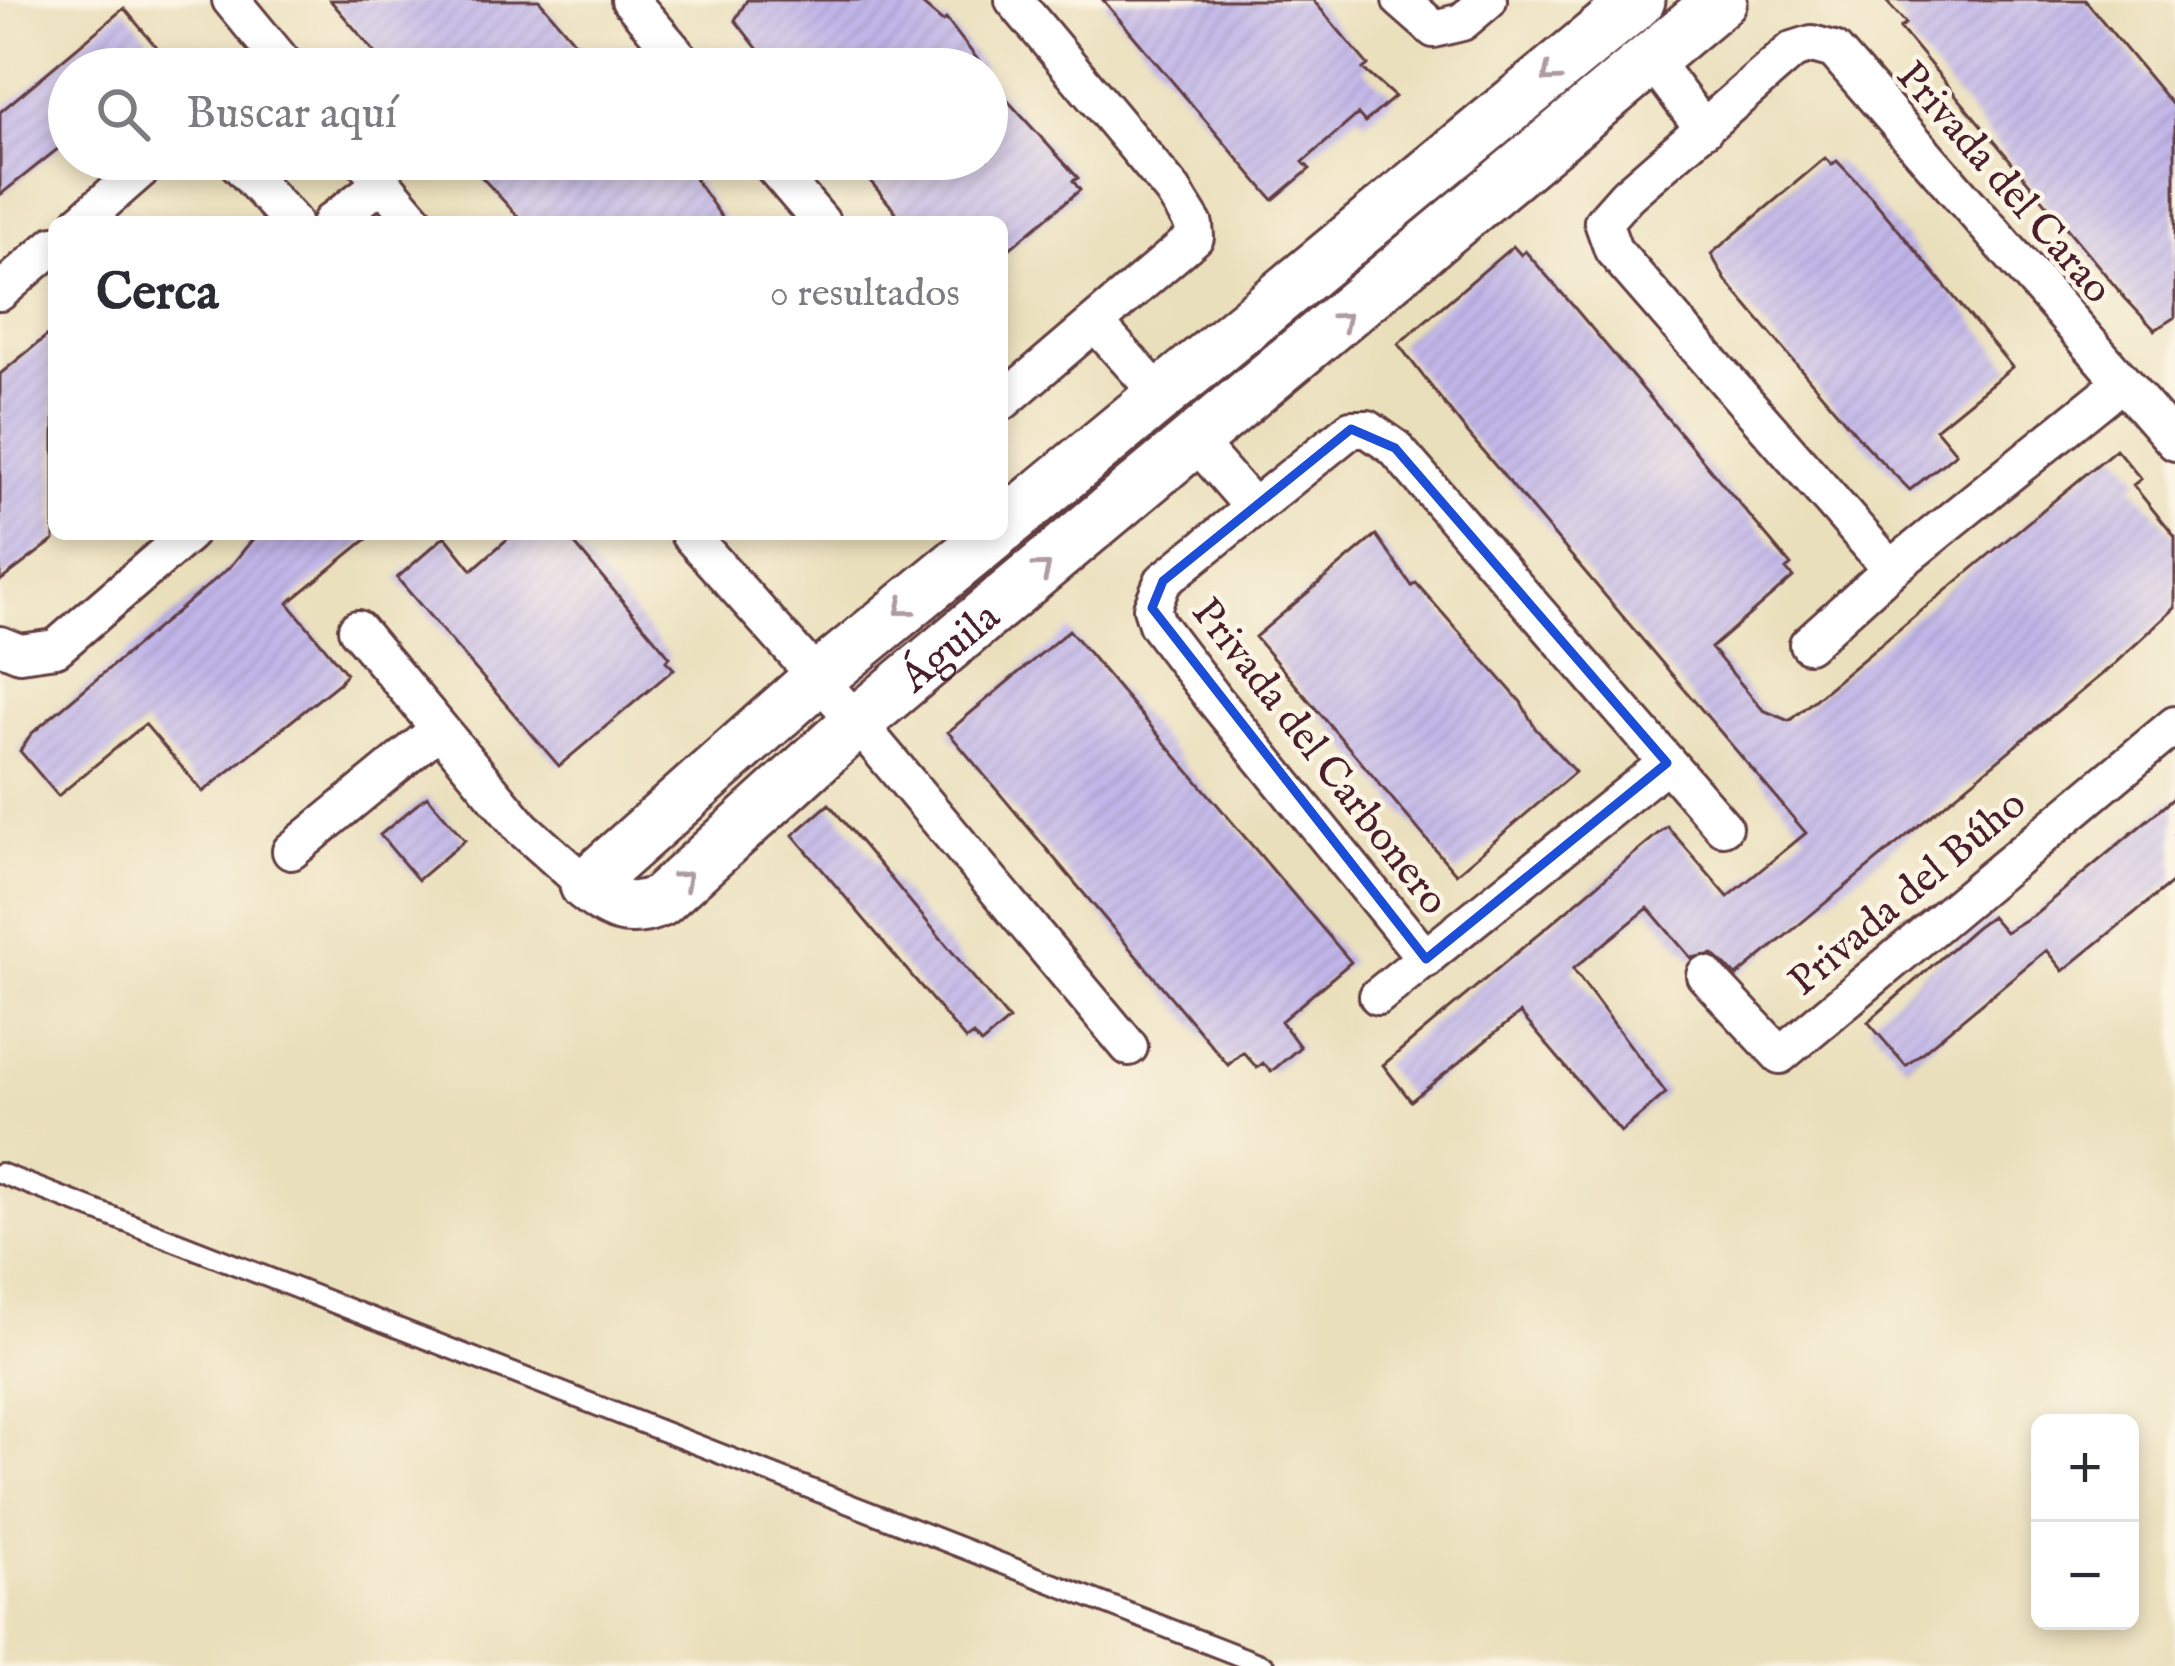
<!DOCTYPE html>
<html lang="es">
<head>
<meta charset="utf-8">
<style>
	body { margin:0; font-family:"IM FELL English",serif; background:#f7f7f7; color:#2b2b33 }
	.controls { position:absolute; right:36px; bottom:36px; display:grid; overflow:hidden; border-radius:18px; box-shadow:0 6px 18px #0003 }
	.controls button { width:108px; height:108px; display:grid; place-items:center; padding:0; border:0; border-bottom:3px solid #e1e1e2; background:#fff; color:#2b2b33; font:60px sans-serif }
	.list { margin:0; padding:0; list-style:none }
	h2 { display:flex; justify-content:space-between; align-items:center; height:156px; margin:0; padding:0 48px; font-size:51px }
	h2 small { font-size:39px; font-weight:400; color:#7c7c81 }
	.icon { flex:none; width:66px; height:66px; fill:none; stroke:currentColor; stroke-width:2; stroke-linecap:round; stroke-linejoin:round }
	.map { position:relative; flex:none; width:2175px; height:1666px; overflow:hidden }
	.search { position:absolute; background:#fff; box-shadow:0 6px 18px #0003; left:48px; top:48px; width:960px; height:132px; display:flex; align-items:center; gap:30px; box-sizing:border-box; padding:0 42px; border-radius:66px; color:#7c7c81; font-size:45px }
	.panel { position:absolute; background:#fff; box-shadow:0 6px 18px #0003; left:48px; top:216px; width:960px; height:324px; border-radius:18px }
	.map>svg:first-child { display:block }
	.building { fill:url(#building-hatch) }
	.lines { fill:none; stroke-linecap:round; stroke-linejoin:round }
	.lane-casing { stroke:#623c41; stroke-width:24 }
	.street-casing { stroke:#623c41; stroke-width:42 }
	.secondary-casing { stroke:#623c41; stroke-width:57 }
	.lane { stroke:#fff; stroke-width:18 }
	.street { stroke:#fff; stroke-width:36 }
	.secondary { stroke:#fff; stroke-width:51 }
	.oneway { stroke:#ae9aa0 }
	.marked { fill:none; stroke:#1d4ed8; stroke-width:9; stroke-linejoin:round }
	.labels { text-anchor:middle; stroke-width:9; stroke-linejoin:round; paint-order:stroke }
	.street-label { font-size:42px; fill:#4a1f2b; stroke:#fcf5e5 }
</style>
</head>
<body>
<div class="map">
<svg width="2175" height="1666" viewBox="0 0 2175 1666">
	<defs>
		<pattern id="building-hatch" width="6" height="6" patternUnits="userSpaceOnUse" patternTransform="scale(3)"><rect width="6" height="6" fill="#c1b6e9"/><path d="M-1 1l2-2M0 6l6-6M5 7l2-2" fill="none" stroke="#a79cc8"/></pattern>
	</defs>
	<rect width="100%" height="100%" fill="#fcf5e5"/>
	<filter id="ink" filterUnits="userSpaceOnUse"><feTurbulence type="fractalNoise" baseFrequency=".00833" numOctaves="2"/><feDisplacementMap in="SourceGraphic" scale="24" xChannelSelector="R" yChannelSelector="G"/><feConvolveMatrix kernelMatrix="1 2 1 2 8 2 1 2 1" color-interpolation-filters="sRGB"/></filter>
	<filter id="wash" filterUnits="userSpaceOnUse"><feTurbulence type="fractalNoise" baseFrequency=".004" numOctaves="4" result="noise"/><feDisplacementMap in="SourceGraphic" scale="48" xChannelSelector="R" yChannelSelector="G"/><feGaussianBlur stdDeviation="2.7" result="paint"/><feColorMatrix in="noise" values="0 0 0 0 0 0 0 0 0 0 0 0 0 0 0 0 0 1.4 0 .05"/><feComposite in="paint" operator="in"/></filter>
	<g filter="url(#wash)">
		<rect width="100%" height="100%" fill="#eadfbb"/>
		<g id="blocks">
			<path class="building" d="M330,0h209l59,69h-209z
				M747,0h170l26,22 3,-3 39,50h-212l-38,-49z
				M1103,0h210l55,65 -5,4 32,28 -30,25 -7,-8 -55,48 7,7 -37,31z
				M1885,0h200l90,108v209l-20,13 -30,-32 -225,-270 6,-5z
				M124,8l38,46 -19,15h-74v71l-69,55v-83z
				M987,78l91,100 -5,3 7,9 -78,65v-33h-98l-52,-63h135z
				M1825,158l7,7 5,-4 35,37 140,169 -76,62 20,24 -46,37 -44,-44 -140,-165 -15,-27z
				M465,159h216l44,63h-202z
				M1513,246l8,9 4,-4 43,49 223,265 -5,4 7,8 -82,71 52,62 26,11 327,-272 25,30 -8,6 42,52v71l-62,57 -376,311 -24,-22 -22,4 -43,-50 -75,61 93,124 -45,39 -101,-119 -109,88 -28,-36 284,-239 61,71 78,-64 -341,-403 -67,-86z
				M54,330v210l-54,41v-207z
				M257,534h116l-85,69 58,70 -7,10 -136,109 -58,-68 -87,72 -38,-45 11,-17 199,-167z
				M513,534h53l104,123 -4,4 8,8 -115,97 -162,-188 48,-42 27,34z
				M1376,535l36,51 4,-3 105,119 14,26 40,44 -119,102 -201,-237z
				M1069,630l282,332 -70,59 19,26 -29,25 -8,-9 -6,5 -14,-16 -15,13 -280,-333z
				M427,796l38,44 -47,40 -38,-45z
				M2175,797v83l-112,91 -17,-21 -140,116 -38,-44 108,-95 15,-11 14,16 31,-19z
				M829,804l180,216 -28,24 -8,-9 -7,5 -173,-205z"/>
		</g>
	</g>
	<g filter="url(#ink)">
		<use href="#blocks" fill-opacity="0" stroke="#623c41" stroke-width="3"/>
		<g class="lines">
			<defs>
				<path id="lane" d="M0,1173l1265,493"/>
				<path id="street" d="M231,0l57,69
					M630,0l59,69
					M1401,0l33,29 28,-7 26,-22
					M1652,60l52,69
					M234,159l58,63
					M362,159l54,63
					M767,159l54,63
					M81,222l72,-63
					M331,222l51,-39
					M0,292l54,-47
					M1095,323l67,74
					M1002,402l193,-165 -1,-12 -21,-34 -159,-191
					M1197,443l56,64
					M689,534l168,188 272,325
					M1891,569l-278,-319 -10,-28 24,-27 166,-145 19,-6 22,6 341,392
					M357,629l165,199 64,57
					M1808,644l83,-75 229,-185
					M0,645l20,8 36,-5 132,-114
					M291,851l146,-120
					M1426,959l-212,-260 -57,-75 -5,-16 11,-27 188,-152h17l27,19 328,379
					M1705,975l75,80 395,-330
					M1378,996l289,-233"/>
				<g id="secondary">
					<path d="M1002,527l637,-527"/>
					<path id="s1" d="M994,534l-178,146 -230,205c27,21 41,30 74,16l197,-179 864,-722"/>
				</g>
			</defs>
			<use href="#lane" class="lane-casing"/>
			<use href="#street" class="street-casing"/>
			<use href="#secondary" class="secondary-casing"/>
			<use href="#lane" class="lane"/>
			<use href="#street" class="street"/>
			<use href="#secondary" class="secondary"/>
		</g>
		<defs><path id="oneway-chevron" d="M-2-3.5L2.5 0L-2 3.5" fill="none" stroke-width="1.6" stroke-linecap="round" stroke-linejoin="round" transform="scale(3)"/></defs>
		<g class="oneway">
			<use href="#oneway-chevron" transform="translate(1550 75) rotate(140)"/>
			<use href="#oneway-chevron" transform="translate(1343 320) rotate(-40)"/>
			<use href="#oneway-chevron" transform="translate(1043 569) rotate(-39)"/>
			<use href="#oneway-chevron" transform="translate(903 608) rotate(141)"/>
			<use href="#oneway-chevron" transform="translate(684 879) rotate(-42)"/>
		</g>
	</g>
	<path class="marked" d="M1351,429l44,19 272,315 -241,196 -274,-351 11,-27z"/>
	<g class="labels">
		<g class="street-label">
			<text transform="translate(2006 181) rotate(49)" y="15">Privada del Carao</text>
			<text dy="15" stroke="none"><textPath href="#s1" startOffset="1005">Águila</textPath></text>
			<text transform="translate(1322 755) rotate(52)" y="15">Privada del Carbonero</text>
			<text transform="translate(1906 891) rotate(-40)" y="15">Privada del Búho</text>
		</g>
	</g>
</svg>
<div class="controls">
<button>+</button>
<button>−</button>
</div>
<div class="search"><svg class="icon" aria-label="search" viewBox="0 0 24 24"><circle cx="10" cy="10" r="6"/><path d="M15 15l6 6"/></svg>Buscar aquí</div>
<section class="panel">
<h2>Cerca<small>0 resultados</small></h2>
<ul class="list">
</ul>
</section>
</div>
</body>
</html>
